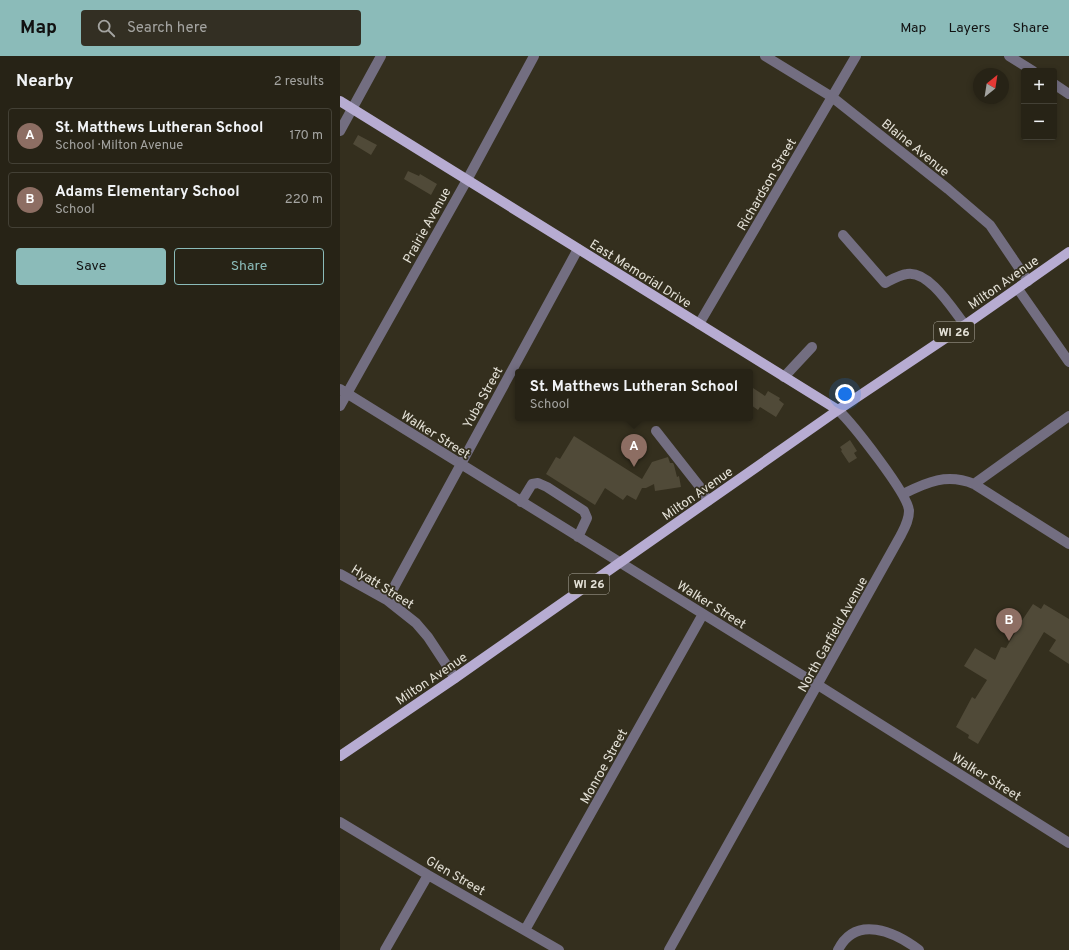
<!DOCTYPE html>
<html lang="en">
<head>
<meta charset="utf-8">
<style>
	body { margin:0; font-family:Overpass,sans-serif; background:#332f23; color:#f1f3f6 }
	.controls { position:absolute; right:12px; top:12px; display:grid; overflow:hidden; border-radius:4px; box-shadow:0 2px 6px #0003 }
	.controls button { width:36px; height:36px; display:grid; place-items:center; padding:0; border:0; border-bottom:1px solid #434035; background:#272316; color:#f1f3f6; font:20px sans-serif }
	.compass { position:absolute; left:633px; top:12px; width:36px; height:36px; border-radius:50%; background:#272316; box-shadow:0 2px 6px #0003; rotate:30deg }
	.you { position:absolute; left:505px; top:338px; width:14px; height:14px; margin:-10px; border:3px solid #fff; border-radius:50%; background:#1a73e8; box-shadow:0 0 0 6px #1a73e833 }
	.badge { display:grid; place-items:center; width:26px; height:26px; border-radius:50%; background:#8bbbb9; color:#fff; font-size:13px; font-weight:700 }
	.pin { position:absolute; translate:-50% -33px; filter:drop-shadow(0 1px 2px #0008) }
	.pin::after { content:''; position:absolute; top:21px; width:14px; height:12px; background:inherit; clip-path:polygon(0 0,100% 0,50% 100%) }
	.popup { position:absolute; left:175px; top:313px; width:238px; height:52px; box-sizing:border-box; display:grid; place-content:center; border-radius:4px; background:#272316; filter:drop-shadow(0 1px 3px #0005); font-size:13px; white-space:nowrap; color:#a4a4a1 }
	.popup b { font-size:15px; color:#f1f3f6 }
	.popup::after { content:''; position:absolute; left:50%; top:100%; margin-left:-8px; border:8px solid transparent; border-top-color:#272316 }
	.list { margin:0; padding:0; list-style:none }
	h2 { display:flex; justify-content:space-between; align-items:center; height:52px; margin:0; padding:0 16px; font-size:17px }
	h2 small { font-size:13px; font-weight:400; color:#a4a4a1 }
	.list li { display:grid; grid-template-columns:26px 1fr auto; gap:12px; align-items:center; box-sizing:border-box; height:56px; margin:0 8px 8px; padding:0 8px; border:1px solid #434035; border-radius:4px }
	.list b { display:block; font-size:15px; white-space:nowrap }
	.list p { margin:0; font-size:13px; white-space:nowrap; color:#a4a4a1 }
	.list em { font-size:13px; font-style:normal; color:#a4a4a1 }
	.actions { display:flex; gap:8px; padding:12px 16px }
	.actions a { flex:1; padding:9px 0; border:1px solid #8bbbb9; border-radius:4px; text-align:center; font-size:14px; color:#8bbbb9 }
	.actions .main { background:#8bbbb9; color:#111 }
	.icon { flex:none; width:22px; height:22px; fill:none; stroke:currentColor; stroke-width:2; stroke-linecap:round; stroke-linejoin:round }
	.map { position:relative; flex:none; width:729px; height:894px; overflow:hidden }
	header { display:flex; align-items:center; gap:24px; box-sizing:border-box; height:56px; padding:0 20px; background:#8bbbb9; color:#111 }
	header strong { font-size:19px }
	nav { display:flex; gap:22px; margin-inline-start:auto; font-size:14px }
	.search { width:280px; height:36px; background:#332f23; display:flex; align-items:center; gap:10px; box-sizing:border-box; padding:0 14px; border-radius:4px; color:#a4a4a1; font-size:15px }
	main { display:flex }
	aside { flex:1; background:#272316 }
	.map>svg:first-child { display:block }
	.building { fill:#504a38 }
	.lines { fill:none; stroke-linecap:round; stroke-linejoin:round }
	.minor { stroke:#736e81; stroke-width:10 }
	.major { stroke:#b7acd2; stroke-width:10 }
	.labels { text-anchor:middle; stroke-width:3.5; stroke-linejoin:round; paint-order:stroke }
	.shield { fill:#342f1e; stroke:#afaca0; stroke-width:1 }
	.shield-label { font-size:12px; font-weight:bold; fill:#e4e1d7 }
	.street-label { font-size:13px; fill:#e4e1d7; stroke:#342f1e }
</style>
</head>
<body>
<header>
<strong>Map</strong>
<div class="search"><svg class="icon" aria-label="search" viewBox="0 0 24 24"><circle cx="10" cy="10" r="6"/><path d="M15 15l6 6"/></svg>Search here</div>
<nav><a>Map</a><a>Layers</a><a>Share</a></nav>
</header>
<main>
<aside>
<h2>Nearby<small>2 results</small></h2>
<ul class="list">
<li><span class="badge" style="background:#8d6e63">A</span><div><b>St. Matthews Lutheran School</b><p>School · Milton Avenue</p></div><em>170 m</em></li>
<li><span class="badge" style="background:#8d6e63">B</span><div><b>Adams Elementary School</b><p>School</p></div><em>220 m</em></li>
</ul>
<div class="actions"><a class="main">Save</a><a>Share</a></div>
</aside>
<div class="map">
<svg width="729" height="894" viewBox="0 0 729 894">
	<rect width="100%" height="100%" fill="#342f1e"/>
	<path class="building" d="M18,79l19,10 -6,10 -18,-11z
		M68,115l11,5 1,-2 17,10 -6,11 -27,-16z
		M413,332l12,8 3,-5 12,7 -1,2 5,4 -8,13 -16,-10 -2,3 -7,-5 2,-3 -3,-2v-7z
		M234,380l68,43 10,-17 16,-5 2,6h3l1,2 3,12 2,-1 2,11 -26,4 -1,-7 -8,4h-4l-6,12 -9,-5 -4,5 -18,-12 -10,17 -49,-31 10,-17 4,2z
		M510,384l7,11 -3,2 3,5 -8,5 -8,-12 1,-1 -2,-3z
		M693,548l8,5 3,-5 25,15v45l-20,-13 7,-11 -12,-8 -66,112 -10,-6 1,-3 -13,-8 16,-30 3,2 12,-19 -23,-14 11,-18 20,12 6,-13 5,1 10,-17 -1,-5 1,-3 5,-1z"/>
	<g class="lines">
		<path class="minor" d="M425,0l67,41 116,92 42,36 38,56
			M669,0l24,15
			M714,28l15,10
			M0,75l41,-75
			M503,179l42,48c6,-3 14,-8 22,-9 22,-4 46,36 58,51
			M678,233l51,73
			M359,268l157,-268
			M444,321l28,-30
			M0,333l478,296 251,158
			M0,350l127,-226 67,-124
			M316,375l44,56 8,14
			M634,428l95,60
			M563,438c24,-12 44,-21 71,-10l95,-68
			M181,446l11,-18 6,-1 9,4 37,24 3,7 -9,19
			M0,518l47,26 29,23 12,14 27,41
			M47,544l191,-351
			M0,766l88,53 131,75
			M185,874l178,-316
			M45,894l43,-75
			M329,894l232,-415c4,-8 8,-15 8,-24 0,-16 -57,-88 -71,-101
			M498,894c18,-36 57,-18 81,0"/>
		<path class="major" d="M0,45l498,309
			M0,700l115,-78 383,-268 127,-85 104,-73"/>
	</g>
	<g class="labels">
		<g class="shield">
			<rect x="594" y="266" width="40" height="20" rx="3"/>
			<rect x="229" y="518" width="40" height="20" rx="3"/>
		</g>
		<g class="shield-label">
			<text x="614" y="280">WI 26</text>
			<text x="249" y="532">WI 26</text>
		</g>
		<g class="street-label">
			<text transform="translate(576 91) rotate(39)" y="5">Blaine Avenue</text>
			<text transform="translate(426 128) rotate(-60)" y="5">Richardson Street</text>
			<text transform="translate(86 169) rotate(-61)" y="5">Prairie Avenue</text>
			<text transform="translate(301 217) rotate(32)" y="5">East Memorial Drive</text>
			<text transform="translate(663 226) rotate(-35)" y="5">Milton Avenue</text>
			<text transform="translate(142 341) rotate(-61)" y="5">Yuba Street</text>
			<text transform="translate(96 378) rotate(32)" y="5">Walker Street</text>
			<text transform="translate(357 437) rotate(-35)" y="5">Milton Avenue</text>
			<text transform="translate(43 530) rotate(32)" y="5">Hyatt Street</text>
			<text transform="translate(372 548) rotate(32)" y="5">Walker Street</text>
			<text transform="translate(492 578) rotate(-61)" y="5">North Garfield Avenue</text>
			<text transform="translate(91 622) rotate(-34)" y="5">Milton Avenue</text>
			<text transform="translate(263 710) rotate(-61)" y="5">Monroe Street</text>
			<text transform="translate(647 720) rotate(32)" y="5">Walker Street</text>
			<text transform="translate(116 819) rotate(30)" y="5">Glen Street</text>
		</g>
	</g>
</svg>
<div class="controls">
<button>+</button>
<button>−</button>
</div>
<svg class="compass" viewBox="-18 -18 36 36"><path d="M0-13l5 13h-10z" fill="#e53935"/><path d="M0 13l5-13h-10z" fill="#a4a4a1"/></svg>
<div class="you"></div>
<div class="pin badge" style="left:294px;top:411px;background:#8d6e63">A</div>
<div class="popup"><b>St. Matthews Lutheran School</b>School</div>
<div class="pin badge" style="left:669px;top:585px;background:#8d6e63">B</div>
</div>
</main>
</body>
</html>
